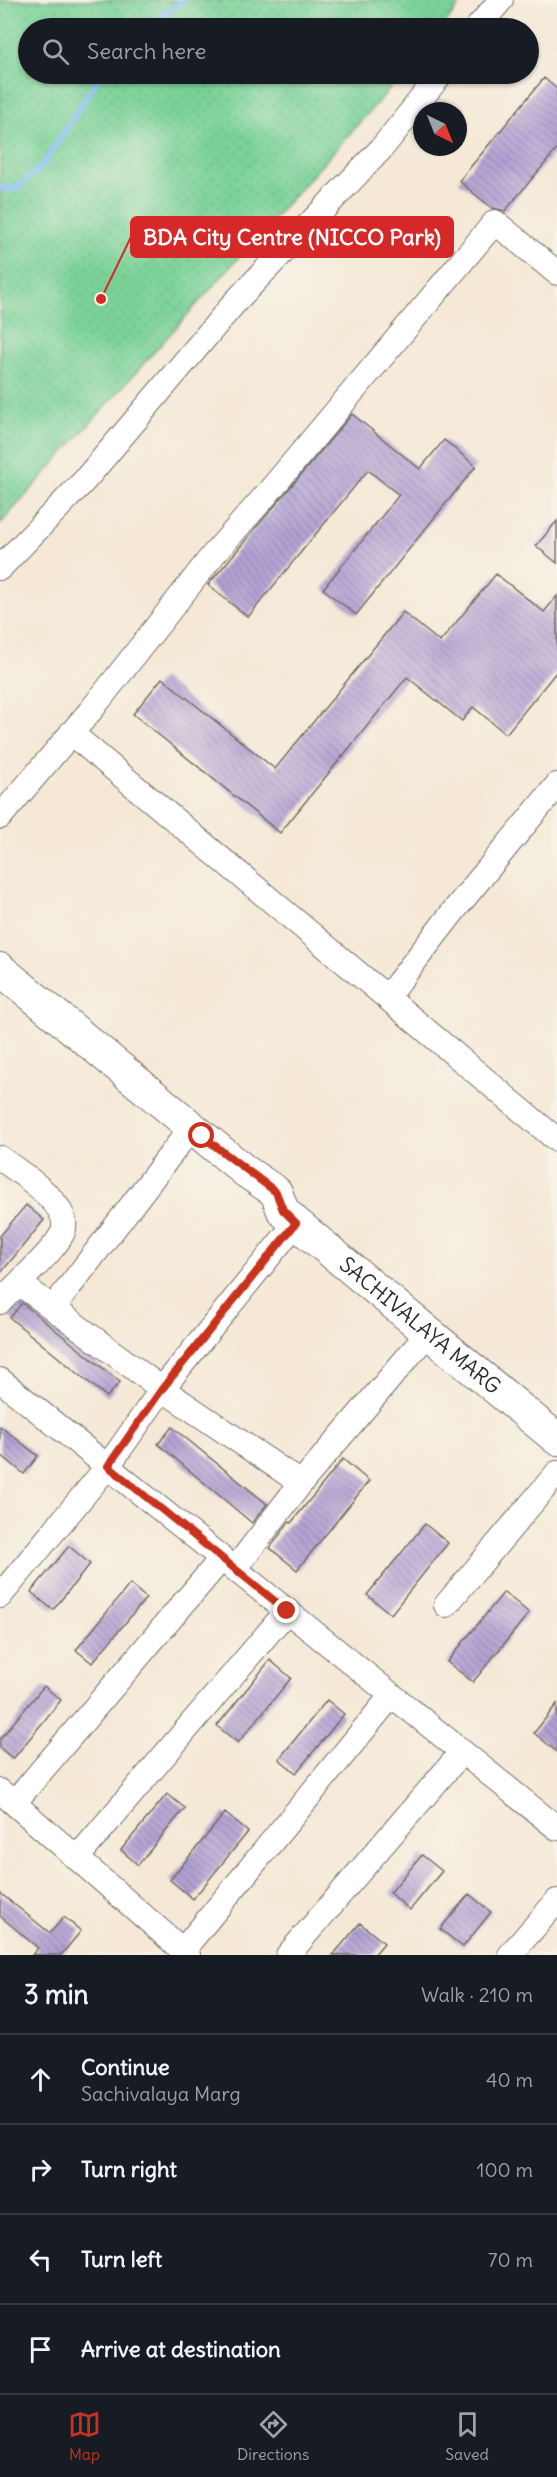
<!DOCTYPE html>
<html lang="en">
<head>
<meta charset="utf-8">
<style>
	body { margin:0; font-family:Delius,sans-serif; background:#20242c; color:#f1f3f6 }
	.compass { position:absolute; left:413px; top:102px; width:54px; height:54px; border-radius:50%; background:#171b24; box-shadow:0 2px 4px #0004; rotate:137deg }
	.stop { position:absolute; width:18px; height:18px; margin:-14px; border:4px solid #c8321e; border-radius:50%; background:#fff }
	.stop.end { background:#c8321e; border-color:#fff; box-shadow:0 2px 6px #0008 }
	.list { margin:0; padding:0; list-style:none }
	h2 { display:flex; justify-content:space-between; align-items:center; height:78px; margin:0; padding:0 24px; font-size:26px }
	h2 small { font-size:20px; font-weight:400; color:#9ea1a6 }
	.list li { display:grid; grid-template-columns:39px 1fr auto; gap:18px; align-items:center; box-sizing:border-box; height:90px; padding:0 24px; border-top:2px solid #363941 }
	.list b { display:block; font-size:22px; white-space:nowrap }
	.list p { margin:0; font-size:20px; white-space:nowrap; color:#9ea1a6 }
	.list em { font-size:20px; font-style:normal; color:#9ea1a6 }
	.icon { flex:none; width:33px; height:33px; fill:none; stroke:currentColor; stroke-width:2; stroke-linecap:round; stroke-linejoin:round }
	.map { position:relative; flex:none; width:557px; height:1955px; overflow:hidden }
	.search { position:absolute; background:#171b24; box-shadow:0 2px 4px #0004; left:18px; right:18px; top:18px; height:66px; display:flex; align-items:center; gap:15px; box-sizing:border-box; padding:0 21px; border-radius:33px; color:#9ea1a6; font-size:22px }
	.sheet { height:438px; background:#171b24 }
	nav { display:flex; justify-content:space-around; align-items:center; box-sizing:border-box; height:84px; border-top:2px solid #363941; background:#171b24; font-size:16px; color:#9ea1a6 }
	nav a { display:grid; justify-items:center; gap:3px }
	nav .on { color:#c8321e }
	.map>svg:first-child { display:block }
	.park { fill:url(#park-dots); stroke:#527e62; stroke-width:1.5 }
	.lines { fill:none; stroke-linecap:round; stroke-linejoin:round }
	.stream { stroke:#89bbf6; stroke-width:6 }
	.building { fill:url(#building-back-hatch) }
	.minor-casing { stroke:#726d67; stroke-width:26 }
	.major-casing { stroke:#726d67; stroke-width:34 }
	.minor { stroke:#fff; stroke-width:24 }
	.major { stroke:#fff; stroke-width:32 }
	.route { stroke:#c8321e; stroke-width:8 }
	.labels { text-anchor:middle; stroke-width:5; stroke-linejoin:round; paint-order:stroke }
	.street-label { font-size:21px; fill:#2b2b2b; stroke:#f7f3e8 }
	.leader { fill:none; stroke:#d62828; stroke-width:2 }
	.callout-dot { fill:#d62828; stroke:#f7f3e8; stroke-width:2 }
	.callout { fill:#d62828; stroke:#d62828; stroke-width:2 }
	.callout-label { font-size:22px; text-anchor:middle; font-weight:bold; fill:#fff }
</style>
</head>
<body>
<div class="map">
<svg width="557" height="1955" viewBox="0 0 557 1955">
	<defs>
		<pattern id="park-dots" width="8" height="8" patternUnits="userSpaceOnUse" patternTransform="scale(1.5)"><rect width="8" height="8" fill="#7ad298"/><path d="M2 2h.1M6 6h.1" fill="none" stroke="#6ab483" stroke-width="1.8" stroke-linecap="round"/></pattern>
		<pattern id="building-back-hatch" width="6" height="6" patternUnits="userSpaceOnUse" patternTransform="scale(1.5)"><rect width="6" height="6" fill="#b2a2d4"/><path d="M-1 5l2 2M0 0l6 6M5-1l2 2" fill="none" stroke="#9184ac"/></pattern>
	</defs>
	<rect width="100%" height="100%" fill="#f7f3e8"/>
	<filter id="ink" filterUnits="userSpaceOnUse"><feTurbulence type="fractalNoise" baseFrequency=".0167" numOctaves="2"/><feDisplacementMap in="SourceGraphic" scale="12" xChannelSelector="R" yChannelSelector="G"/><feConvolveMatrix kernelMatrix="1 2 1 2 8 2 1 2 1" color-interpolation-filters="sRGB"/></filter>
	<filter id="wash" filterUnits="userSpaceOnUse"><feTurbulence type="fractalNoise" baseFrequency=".008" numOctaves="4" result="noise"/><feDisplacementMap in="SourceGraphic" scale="24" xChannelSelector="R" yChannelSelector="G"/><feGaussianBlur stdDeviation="1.35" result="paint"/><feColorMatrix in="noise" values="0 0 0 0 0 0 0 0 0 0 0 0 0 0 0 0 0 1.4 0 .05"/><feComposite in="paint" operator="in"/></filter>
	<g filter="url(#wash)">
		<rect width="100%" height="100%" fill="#f5e8d6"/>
		<path class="park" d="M0,0h463l-21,28h-414v46h375l-403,450z"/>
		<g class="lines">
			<path class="stream" d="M145,28l38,-28
				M0,186l4,3h12l27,-24 58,-91"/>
		</g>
		<g id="blocks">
			<path class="building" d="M544,78l13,11v60l-52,62 -13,-3 -33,-27z
				M352,414l68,55 24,-29 32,26 -120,149 -33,-26 76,-94 -31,-25 -120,147 -40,-32z
				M557,521v42l-21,-17z
				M496,574l48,38 13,-16v75l-51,63 -33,-27 -11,14 -55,-44 -127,156 -147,-119 29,-36 113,91 128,-157 37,30z
				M26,1205l18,15 -44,54v-38z
				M22,1303l98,79 -13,15 -97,-79z
				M0,1426l38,30 -14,18 -24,-20z
				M172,1427l95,77 -15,19 -94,-79z
				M343,1459l26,22 -72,89 -27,-22 19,-26 2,1z
				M425,1524l23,19 -57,71 -24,-19z
				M69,1546l21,18 -37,46 -22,-18z
				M130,1584l16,14 -54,65 -16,-13z
				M504,1592l25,21 -56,69 -26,-20z
				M270,1660l21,18 -53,65 -21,-17z
				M44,1686l17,14 -48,59 -13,-11v-9z
				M327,1700l17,14 -48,59 -17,-14z
				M557,1704v48l-23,-19z
				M167,1794l18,14 -47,57 -17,-15z
				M225,1813l23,19 -55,67 -23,-19z
				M422,1855l20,16 -32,39 -20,-17z
				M0,1893l50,40 14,-16 17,14 -20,24h-29l6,-7 -38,-32z
				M469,1894l22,18 -28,35 -23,-18z
				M360,1923l24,20 -10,12h-41z"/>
		</g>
	</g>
	<g filter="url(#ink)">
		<use href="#blocks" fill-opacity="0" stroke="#726d67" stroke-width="1.5"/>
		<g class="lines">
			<defs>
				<path id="minor" d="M477,28l24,-28
					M0,568l84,-87 152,-180 145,-152 60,-75
					M71,733l486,407
					M0,817l92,-108 121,-154 53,-60 229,-273 62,51
					M387,997l69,-89 101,-123
					M0,1158c19,14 76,49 62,76 -8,16 -30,35 -43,49l143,106 139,94
					M0,1302l19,-19
					M53,1308l128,-167
					M0,1380l557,448
					M235,1569l66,-86 128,-151
					M0,1596l108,-130 54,-77 134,-166
					M446,1605l111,-132
					M0,1791l188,164
					M14,1803l208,-245
					M77,1858l210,-247
					M183,1950l209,-255
					M288,1955l174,-203
					M510,1955l47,-54"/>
				<g id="major">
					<path id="s1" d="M0,969l245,202 31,21 7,19 13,12 261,216"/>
				</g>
			</defs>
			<use href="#minor" class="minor-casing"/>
			<use href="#major" class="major-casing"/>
			<use href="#minor" class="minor"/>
			<use href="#major" class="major"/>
		</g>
	</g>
	<g class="lines" filter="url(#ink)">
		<path class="route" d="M202,1136l74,56 7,18 13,13 -134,166 -54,77 179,145"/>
	</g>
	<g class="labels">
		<g class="street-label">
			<text dy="7" stroke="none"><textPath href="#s1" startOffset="554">SACHIVALAYA MARG</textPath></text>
		</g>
	</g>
	<path class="leader" d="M101 299L131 237"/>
	<circle class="callout-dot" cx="101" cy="299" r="6"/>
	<rect class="callout" x="131" y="217" width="322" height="40" rx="6"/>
	<g class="callout-label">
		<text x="292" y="245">BDA City Centre (NICCO Park)</text>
	</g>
</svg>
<svg class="compass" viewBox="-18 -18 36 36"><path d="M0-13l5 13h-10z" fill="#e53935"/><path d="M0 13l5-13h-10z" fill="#9ea1a6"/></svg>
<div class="stop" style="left:202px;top:1136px"></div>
<div class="stop end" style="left:287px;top:1611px"></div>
<div class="search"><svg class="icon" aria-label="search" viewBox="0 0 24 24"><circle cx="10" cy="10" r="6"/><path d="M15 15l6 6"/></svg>Search here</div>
</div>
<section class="sheet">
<h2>3 min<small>Walk · 210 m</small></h2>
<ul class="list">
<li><svg class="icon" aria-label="ahead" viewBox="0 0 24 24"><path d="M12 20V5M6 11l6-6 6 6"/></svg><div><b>Continue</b><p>Sachivalaya Marg</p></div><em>40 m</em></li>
<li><svg class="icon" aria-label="right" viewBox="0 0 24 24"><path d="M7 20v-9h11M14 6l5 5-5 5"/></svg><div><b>Turn right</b></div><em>100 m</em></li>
<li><svg class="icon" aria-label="left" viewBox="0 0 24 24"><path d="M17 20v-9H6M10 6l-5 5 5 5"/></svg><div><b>Turn left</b></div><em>70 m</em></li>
<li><svg class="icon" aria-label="arrive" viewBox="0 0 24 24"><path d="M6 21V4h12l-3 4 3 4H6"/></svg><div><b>Arrive at destination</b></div></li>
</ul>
</section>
<nav>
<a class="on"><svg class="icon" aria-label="map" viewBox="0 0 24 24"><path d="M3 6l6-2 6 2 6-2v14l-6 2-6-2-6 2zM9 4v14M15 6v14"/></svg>Map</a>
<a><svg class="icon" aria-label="directions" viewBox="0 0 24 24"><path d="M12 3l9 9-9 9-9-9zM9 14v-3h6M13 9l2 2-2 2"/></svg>Directions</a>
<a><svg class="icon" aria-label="saved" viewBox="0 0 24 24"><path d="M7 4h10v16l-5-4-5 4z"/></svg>Saved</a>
</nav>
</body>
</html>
